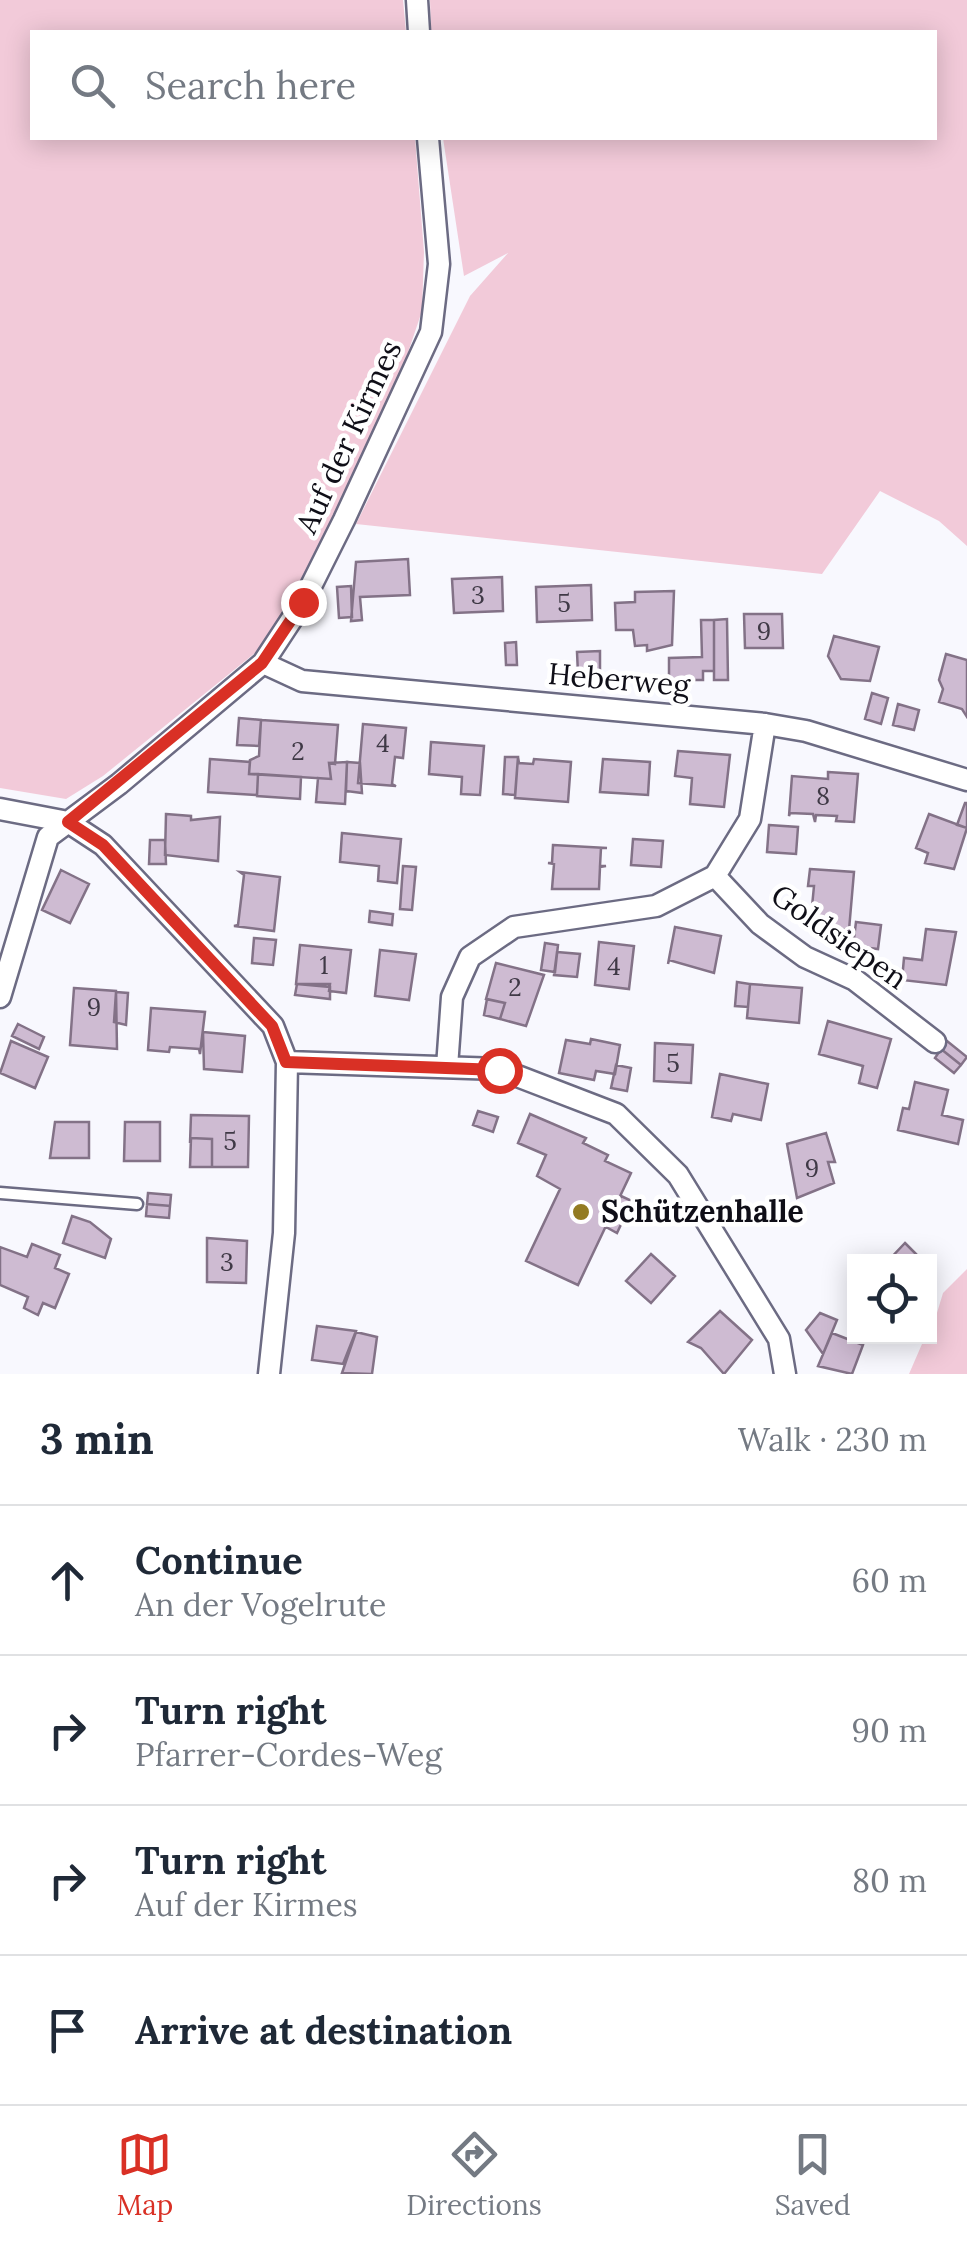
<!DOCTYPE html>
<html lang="en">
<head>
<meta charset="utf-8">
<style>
	body { margin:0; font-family:Lora,serif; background:#f6f6f7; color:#1f2937 }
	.controls { position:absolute; right:30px; bottom:30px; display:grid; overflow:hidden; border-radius:0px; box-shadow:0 5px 25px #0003 }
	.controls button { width:90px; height:90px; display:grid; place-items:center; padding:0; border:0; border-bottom:2px solid #e0e1e3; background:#fff; color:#1f2937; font:50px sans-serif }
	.stop { position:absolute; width:30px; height:30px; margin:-22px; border:8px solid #d93025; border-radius:50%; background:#fff }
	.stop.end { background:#d93025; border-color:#fff; box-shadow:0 2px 10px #0008 }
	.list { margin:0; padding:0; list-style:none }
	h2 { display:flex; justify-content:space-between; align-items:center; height:130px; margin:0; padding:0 40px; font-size:42px }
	h2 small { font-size:32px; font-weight:400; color:#747a83 }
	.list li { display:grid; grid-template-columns:65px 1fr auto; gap:30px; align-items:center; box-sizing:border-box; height:150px; padding:0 40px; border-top:2px solid #e0e1e3 }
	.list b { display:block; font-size:38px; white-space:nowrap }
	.list p { margin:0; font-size:32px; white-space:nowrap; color:#747a83 }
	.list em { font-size:32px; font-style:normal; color:#747a83 }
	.icon { flex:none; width:55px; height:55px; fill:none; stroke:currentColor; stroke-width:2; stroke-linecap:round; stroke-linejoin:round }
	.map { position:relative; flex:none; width:967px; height:1374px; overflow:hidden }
	.search { position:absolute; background:#fff; box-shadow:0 5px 25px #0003; left:30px; right:30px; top:30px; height:110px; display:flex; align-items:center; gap:25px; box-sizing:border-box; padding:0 35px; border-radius:0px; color:#747a83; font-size:38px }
	.sheet { height:730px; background:#fff }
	nav { display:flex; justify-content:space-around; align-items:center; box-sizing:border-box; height:140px; border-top:2px solid #e0e1e3; background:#fff; font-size:28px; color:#747a83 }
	nav a { display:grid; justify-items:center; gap:5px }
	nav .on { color:#d93025 }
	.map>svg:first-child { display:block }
	.green { fill:#f2cad9 }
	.building { fill:#cebbd2; stroke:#837287; stroke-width:2.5 }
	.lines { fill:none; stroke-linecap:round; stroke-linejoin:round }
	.service-casing { stroke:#6c6b83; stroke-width:15 }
	.minor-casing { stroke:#6c6b83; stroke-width:25 }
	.service { stroke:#fff; stroke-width:10 }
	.minor { stroke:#fff; stroke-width:20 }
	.route { stroke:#d93025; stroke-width:12 }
	.poi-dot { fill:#937b22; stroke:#fff; stroke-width:4 }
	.labels { text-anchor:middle; stroke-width:9; stroke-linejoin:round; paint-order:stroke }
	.number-label { font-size:25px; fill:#3f3946 }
	.street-label { font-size:30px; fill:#0f0e17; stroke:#fff }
	.poi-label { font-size:30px; font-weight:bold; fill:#0f0e17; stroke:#fff; text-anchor:start }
</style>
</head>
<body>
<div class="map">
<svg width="967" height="1374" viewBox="0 0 967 1374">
	<rect width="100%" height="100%" fill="#f8f8fe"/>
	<path class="green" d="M0,0h403l3,32h-374v106h383l9,114 -2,59 -26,77 -103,210 -38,55 -152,123 -37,23 -66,-11z
		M430,0h537v546l-28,-25 -59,-30 -58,83 -466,-50 114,-228 38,-43 -44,23 -21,-138h491v-106h-503z
		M967,1269v105h-58l16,-37 5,-1 13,-43z"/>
	<path class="building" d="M408,559l2,36 -50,2 2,23 -11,1 5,-59z
		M502,577l1,34 -49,2 -2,-34z
		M591,585l1,35 -55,2 -1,-35z
		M351,586l1,31 -13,1 -2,-31z
		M674,591l-2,54 -25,6v-6l-12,1 -2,-16h-17l-1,-27 20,-1v-10z
		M744,614h38l1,34h-38z
		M727,619l1,61h-14v-60z
		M701,620h13v60v-9h-11v9h-34v-22l33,-1z
		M834,636l45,11 -9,34 -29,-2 -13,-23z
		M516,642l1,23h-11l-1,-22z
		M600,651v23h-22l-1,-22z
		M946,654l21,6v57l-5,-8 -23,-7 4,-13 -4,-9z
		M872,693l16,5 -7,26 -16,-5z
		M898,704l21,6 -5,20 -21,-5z
		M239,718l22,2 -2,26 -22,-1z
		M261,720l77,5 -3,39 -6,-1 2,16 -82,-5 1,-14 9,-4z
		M363,724l43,4 -3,30 -8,-1 -3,27 4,2 -38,-3z
		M431,742l53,4 -4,49 -19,-1 1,-17 -33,-3z
		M678,751l52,4 -6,52 -34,-3 2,-26 -17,-2z
		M505,757h13l-3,38 -12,-1z
		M518,757l1,6 14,1 1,-5 37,3 -3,40 -53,-4z
		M210,759l40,3 -1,12h9l-1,21 -49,-3z
		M603,759l47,3 -2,33 -48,-3z
		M347,762l-2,42 -29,-2 2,-24 13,1 -2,-16z
		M347,762l13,1 2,30 -16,-2z
		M828,772l30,2 -4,48 -18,-1 1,-5 -21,-1 -1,7 -2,-8 -23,-1 -1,3 3,-40 36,3z
		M258,774l43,3 -1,22 -43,-3z
		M965,803h2v25l-10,-3z
		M166,814l25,2v4l29,-3 -2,44 -53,-6z
		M929,814l38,14 -13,41 -29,-6 3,-10 -12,-5z
		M769,825l29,2 -2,27 -29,-2z
		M342,833l59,6 -4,44 -19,-2 1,-15 -39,-4z
		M633,839l30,2 -2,26 -30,-2z
		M150,840h15l1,24h-17z
		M553,845l54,3h-6l-1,18h6l-6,1 -1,22h-47l2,-25 -6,-1h4z
		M403,866l13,1 -4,43 -12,-1z
		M810,869l44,3 -5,58 -39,-3 4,-41h-6z
		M61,870l28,14 -19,39 -28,-13z
		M240,872l40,5 -6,54 -40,-5 4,-1 6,-50z
		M370,911l23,3 -1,11 -23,-3z
		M856,922l25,3 -3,24 -25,-3z
		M675,927l46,9 -7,37 -45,-13 -1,4z
		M926,929l30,3 -10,53 -44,-5 2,-22 18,2z
		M254,938l22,2 -3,25 -21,-2z
		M599,942l35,4 -5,43 -34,-4z
		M545,943l13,2 -3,27 -14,-2z
		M300,945l51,5 -5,43 -17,-2 1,-7h-34z
		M380,950l36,4 -7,46 -34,-4z
		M557,952l23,2 -3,23 -23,-2z
		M496,963l48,12 -18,51 -26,-7 5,-16 -19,-4z
		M737,982l13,2 -2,23 -13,-1z
		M297,984l33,3v12l-35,-4z
		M750,984l52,4 -3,35 -52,-5z
		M74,988l42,3 1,58 -47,-4z
		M116,992l12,1 -2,32 -12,-3z
		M487,999l18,4 -5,16 -16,-4z
		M151,1008l54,4 -5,42 -1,-5 -29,-2 -1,5 -21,-2z
		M828,1021l63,18 -14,49 -18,-5 4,-17 -44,-12z
		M18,1024l26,13 -5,12 -27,-13z
		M203,1032l42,4 -3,36 -38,-3z
		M591,1039l29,6 -5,29 -19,-3 -2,9 -35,-7 7,-33 24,4z
		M11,1041l37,16 -13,31 -35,-15z
		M947,1041l20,16 -6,8 -20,-16z
		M655,1043l38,2 -2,38 -37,-2z
		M941,1049l20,16 -7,8 -19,-15z
		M616,1065l15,3 -4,23 -16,-3z
		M720,1074l48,10 -7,36 -28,-6 -2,7 -19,-4z
		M915,1082l33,8 -6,25 21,5 -5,24 -60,-14 5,-22 6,1z
		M478,1111l20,6 -5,15 -20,-7z
		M530,1114l56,24 -3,5 25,12 -3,6 26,12 -53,112 -52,-24 34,-72 -23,-13 9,-21 -28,-12z
		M191,1115l58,1 -1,51h-36v-28l-21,-1 -1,5z
		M55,1122h34v36h-39z
		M125,1122h35v39h-36z
		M826,1133l9,29h-7l6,21 -37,15 -10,-54z
		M191,1138l21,1v28h-22z
		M148,1193l23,2 -1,11 -23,-2z
		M621,1196l11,5 -15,32 -11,-6z
		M147,1204l23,2 -1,12 -23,-2z
		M72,1216l18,6 21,17 -6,19 -42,-15z
		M207,1238l40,3 -1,42 -39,-1z
		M905,1243l19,19h-37z
		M32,1244l28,11 -5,13 14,6 -14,34 -12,-5 -5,12 -14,-7 4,-11 -28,-12v-38l27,10z
		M651,1254l24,22 -24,27 -25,-22z
		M720,1311l32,29 -28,34 -23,-26 -13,-6z
		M820,1313l17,7 -14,34 -17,-24z
		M317,1326l39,5 -13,33 -31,-4z
		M356,1332l21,5 -5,37 -30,-1z
		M832,1333l31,12 -11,29 -34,-8z"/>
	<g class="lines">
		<defs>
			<path id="service" d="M0,1193l137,11"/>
			<path id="minor" d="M417,0l2,32
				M263,663l39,18 463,43 41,7 161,49
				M0,809l68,13 35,23 170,181 14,36 -3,171 -15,141
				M715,876l45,48 45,33 50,23 80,62
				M0,997l48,-160 71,-53 144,-121 40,-61 41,-82 87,-188 8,-68 -11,-126
				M287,1062l212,7 117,45 62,61 101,164 6,35
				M447,1067l5,-70 18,-40 44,-30 142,-21 59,-30 35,-57 15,-95"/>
		</defs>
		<use href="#service" class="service-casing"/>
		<use href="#minor" class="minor-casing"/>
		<use href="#service" class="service"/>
		<use href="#minor" class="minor"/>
	</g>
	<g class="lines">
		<path class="route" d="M303,602l-41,61 -194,159 35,23 169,181 14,36 213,8"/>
	</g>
	<circle class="poi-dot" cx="581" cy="1212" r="10"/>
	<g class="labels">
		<g class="number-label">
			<text x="478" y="604">3</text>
			<text x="564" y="612">5</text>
			<text x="764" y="640">9</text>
			<text x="383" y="752">4</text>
			<text x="298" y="760">2</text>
			<text x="823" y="805">8</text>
			<text x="324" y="974">1</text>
			<text x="614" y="975">4</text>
			<text x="515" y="996">2</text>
			<text x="94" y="1016">9</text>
			<text x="673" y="1072">5</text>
			<text x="230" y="1150">5</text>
			<text x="812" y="1177">9</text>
			<text x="227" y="1271">3</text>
		</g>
		<g class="street-label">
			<text transform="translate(349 437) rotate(-65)" y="10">Auf der Kirmes</text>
			<text transform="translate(619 680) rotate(5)" y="10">Heberweg</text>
			<text transform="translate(839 937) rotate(35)" y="10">Goldsiepen</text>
		</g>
		<g class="poi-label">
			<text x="601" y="1222">Schützenhalle</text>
		</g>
	</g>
</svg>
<div class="controls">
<button><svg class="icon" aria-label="locate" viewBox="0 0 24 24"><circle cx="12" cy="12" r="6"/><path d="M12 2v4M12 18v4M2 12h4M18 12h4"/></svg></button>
</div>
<div class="stop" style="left:499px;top:1070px"></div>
<div class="stop end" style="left:303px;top:602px"></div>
<div class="search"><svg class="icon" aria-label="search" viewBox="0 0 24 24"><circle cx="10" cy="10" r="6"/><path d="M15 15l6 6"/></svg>Search here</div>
</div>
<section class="sheet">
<h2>3 min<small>Walk · 230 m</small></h2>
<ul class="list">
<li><svg class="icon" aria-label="ahead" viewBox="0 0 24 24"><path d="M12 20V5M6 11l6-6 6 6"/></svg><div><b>Continue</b><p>An der Vogelrute</p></div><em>60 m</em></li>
<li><svg class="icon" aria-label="right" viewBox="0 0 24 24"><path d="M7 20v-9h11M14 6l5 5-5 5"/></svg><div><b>Turn right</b><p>Pfarrer-Cordes-Weg</p></div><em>90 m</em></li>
<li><svg class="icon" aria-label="right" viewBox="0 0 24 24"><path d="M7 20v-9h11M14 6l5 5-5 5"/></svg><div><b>Turn right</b><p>Auf der Kirmes</p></div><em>80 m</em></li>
<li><svg class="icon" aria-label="arrive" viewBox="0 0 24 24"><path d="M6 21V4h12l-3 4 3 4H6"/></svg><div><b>Arrive at destination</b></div></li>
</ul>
</section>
<nav>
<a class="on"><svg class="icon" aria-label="map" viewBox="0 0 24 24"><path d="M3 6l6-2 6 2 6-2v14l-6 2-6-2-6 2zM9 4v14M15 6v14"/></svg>Map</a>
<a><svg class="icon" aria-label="directions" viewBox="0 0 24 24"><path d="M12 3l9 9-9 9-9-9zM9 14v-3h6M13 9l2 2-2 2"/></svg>Directions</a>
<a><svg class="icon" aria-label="saved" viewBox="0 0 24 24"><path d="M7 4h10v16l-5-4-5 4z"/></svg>Saved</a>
</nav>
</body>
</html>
